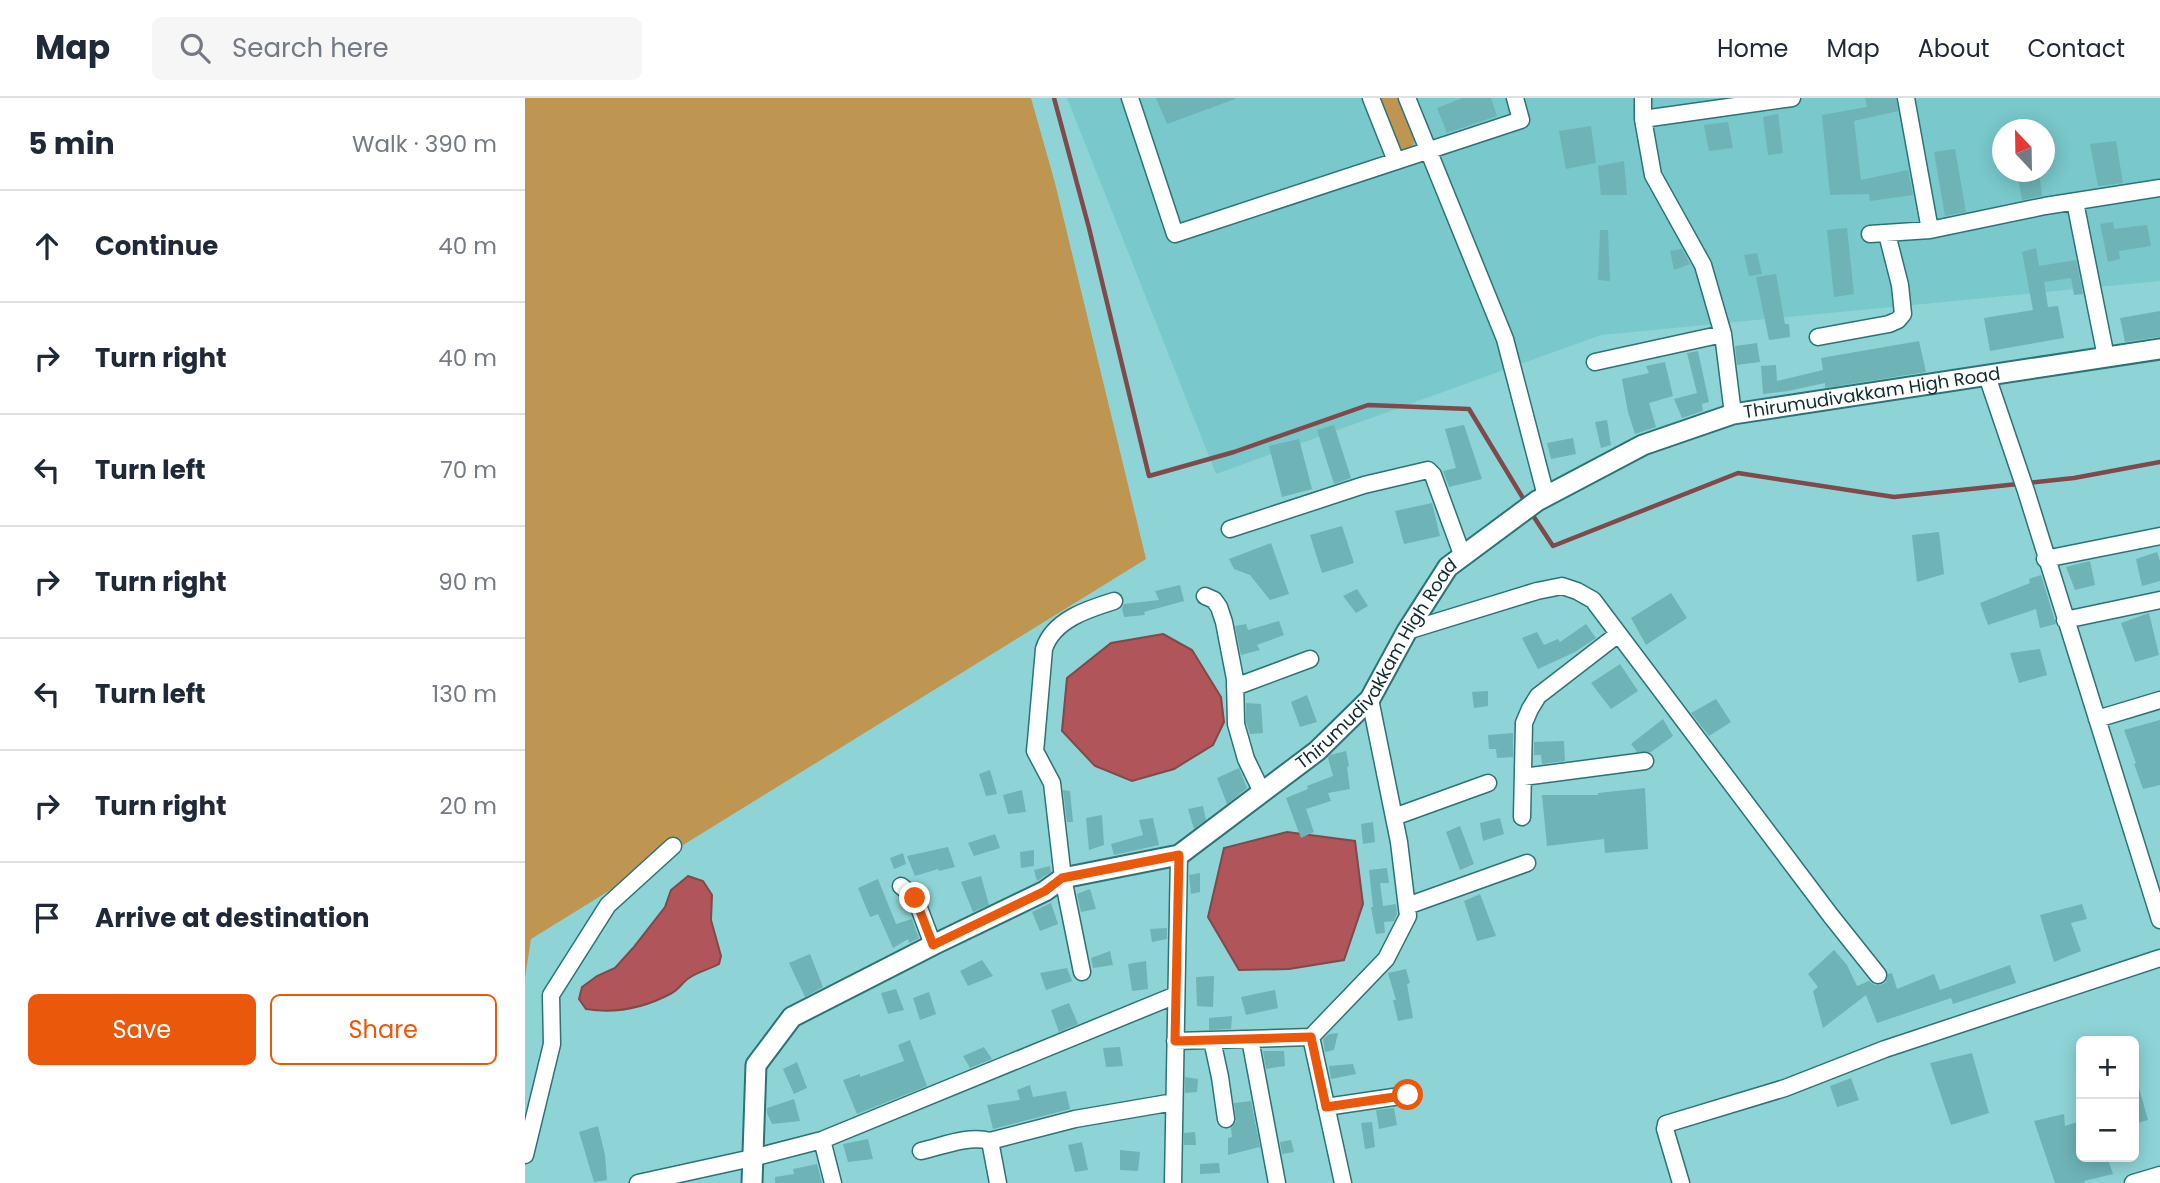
<!DOCTYPE html>
<html lang="en">
<head>
<meta charset="utf-8">
<style>
	body { margin:0; font-family:Poppins,sans-serif; background:#f6f6f7; color:#1f2937 }
	.controls { position:absolute; right:21px; bottom:21px; display:grid; overflow:hidden; border-radius:10px; box-shadow:0 4px 18px #0003 }
	.controls button { width:63px; height:63px; display:grid; place-items:center; padding:0; border:0; border-bottom:2px solid #e0e1e3; background:#fff; color:#1f2937; font:35px sans-serif }
	.compass { position:absolute; left:1467px; top:21px; width:63px; height:63px; border-radius:50%; background:#fff; box-shadow:0 4px 18px #0003; rotate:338deg }
	.stop { position:absolute; width:21px; height:21px; margin:-16px; border:5px solid #ea580c; border-radius:50%; background:#fff }
	.stop.end { background:#ea580c; border-color:#fff; box-shadow:0 2px 7px #0008 }
	.list { margin:0; padding:0; list-style:none }
	h2 { display:flex; justify-content:space-between; align-items:center; height:91px; margin:0; padding:0 28px; font-size:30px }
	h2 small { font-size:23px; font-weight:400; color:#747a83 }
	.list li { display:grid; grid-template-columns:46px 1fr auto; gap:21px; align-items:center; box-sizing:border-box; height:112px; padding:0 28px; border-top:2px solid #e0e1e3 }
	.list b { display:block; font-size:26px; white-space:nowrap }
	.list em { font-size:23px; font-style:normal; color:#747a83 }
	.actions { display:flex; gap:14px; padding:21px 28px }
	.actions a { flex:1; padding:16px 0; border:2px solid #ea580c; border-radius:10px; text-align:center; font-size:24px; color:#ea580c }
	.actions .main { background:#ea580c; color:#fff }
	.icon { flex:none; width:38px; height:38px; fill:none; stroke:currentColor; stroke-width:2; stroke-linecap:round; stroke-linejoin:round }
	.map { position:relative; flex:none; width:1635px; height:1085px; overflow:hidden }
	header { display:flex; align-items:center; gap:42px; box-sizing:border-box; height:98px; padding:0 35px; background:#fff; border-bottom:2px solid #e0e1e3 }
	header strong { font-size:33px }
	nav { display:flex; gap:38px; margin-inline-start:auto; font-size:24px }
	.search { width:490px; height:63px; background:#f6f6f7; display:flex; align-items:center; gap:18px; box-sizing:border-box; padding:0 24px; border-radius:10px; color:#747a83; font-size:26px }
	main { display:flex }
	aside { flex:1; background:#fff }
	.map>svg:first-child { display:block }
	.built { fill:#79c8cb; fill-rule:evenodd }
	.green { fill:#be9551 }
	.water { fill:#b05559; stroke:#80494c; stroke-width:2 }
	.lines { fill:none; stroke-linecap:round; stroke-linejoin:round }
	.stream { stroke:#80494c; stroke-width:4.5 }
	.building { fill:#6eb3b6 }
	.minor-casing { stroke:#2c7376; stroke-width:19 }
	.tertiary-casing { stroke:#2c7376; stroke-width:23 }
	.minor { stroke:#fff; stroke-width:16 }
	.tertiary { stroke:#fff; stroke-width:19 }
	.route { stroke:#ea580c; stroke-width:9 }
	.labels { text-anchor:middle; stroke-width:5; stroke-linejoin:round; paint-order:stroke }
	.street-label { font-size:18px; fill:#0f2c2d; stroke:#9be1e4 }
</style>
</head>
<body>
<header>
<strong>Map</strong>
<div class="search"><svg class="icon" aria-label="search" viewBox="0 0 24 24"><circle cx="10" cy="10" r="6"/><path d="M15 15l6 6"/></svg>Search here</div>
<nav><a>Home</a><a>Map</a><a>About</a><a>Contact</a></nav>
</header>
<main>
<aside>
<h2>5 min<small>Walk · 390 m</small></h2>
<ul class="list">
<li><svg class="icon" aria-label="ahead" viewBox="0 0 24 24"><path d="M12 20V5M6 11l6-6 6 6"/></svg><div><b>Continue</b></div><em>40 m</em></li>
<li><svg class="icon" aria-label="right" viewBox="0 0 24 24"><path d="M7 20v-9h11M14 6l5 5-5 5"/></svg><div><b>Turn right</b></div><em>40 m</em></li>
<li><svg class="icon" aria-label="left" viewBox="0 0 24 24"><path d="M17 20v-9H6M10 6l-5 5 5 5"/></svg><div><b>Turn left</b></div><em>70 m</em></li>
<li><svg class="icon" aria-label="right" viewBox="0 0 24 24"><path d="M7 20v-9h11M14 6l5 5-5 5"/></svg><div><b>Turn right</b></div><em>90 m</em></li>
<li><svg class="icon" aria-label="left" viewBox="0 0 24 24"><path d="M17 20v-9H6M10 6l-5 5 5 5"/></svg><div><b>Turn left</b></div><em>130 m</em></li>
<li><svg class="icon" aria-label="right" viewBox="0 0 24 24"><path d="M7 20v-9h11M14 6l5 5-5 5"/></svg><div><b>Turn right</b></div><em>20 m</em></li>
<li><svg class="icon" aria-label="arrive" viewBox="0 0 24 24"><path d="M6 21V4h12l-3 4 3 4H6"/></svg><div><b>Arrive at destination</b></div></li>
</ul>
<div class="actions"><a class="main">Save</a><a>Share</a></div>
</aside>
<div class="map">
<svg width="1635" height="1085" viewBox="0 0 1635 1085">
	<rect width="100%" height="100%" fill="#8ed4d7"/>
	<path class="built" d="M542,0h1093v183l-559,54 -385,139zM1478,32h42v42h-42z"/>
	<path class="green" d="M0,0h506l24,85 91,376 -615,380 -6,39z
		M851,0h23l16,41 -3,8 -8,3 -5,-2z"/>
	<path class="water" d="M638,536l29,16 29,47 3,25 -11,23 -39,24 -42,12 -37,-15 -33,-35 5,-53 44,-35z
		M762,734l68,9 8,63 -19,56 -55,9 -50,1 -31,-53 16,-69z
		M163,778l15,5 9,14 -1,25 10,36 -2,8c-9,5 -22,8 -30,14 -6,4 -10,11 -17,15 -26,14 -56,21 -86,16l-7,-10 3,-12 15,-11 18,-8 18,-20 32,-41 6,-17z"/>
	<g class="lines">
		<path class="stream" d="M529,0l35,130 60,248 85,-24 134,-47 101,4 57,94
			M1502,385l47,-5 86,-16
			M1005,413l23,35 185,-73 156,24 124,-13"/>
	</g>
	<path class="building" d="M631,0h79v1l-68,25z
		M938,0h28l6,18 -50,17 -10,-25z
		M1340,0h31l2,13 -44,10 7,59 47,-10 5,25 -43,6 -1,-7 -39,1 -8,-80 45,-8z
		M1253,16l5,39 -15,2 -5,-38z
		M1203,24l5,26 -24,3 -5,-26z
		M1066,28l5,37 -30,6 -7,-38z
		M1591,43l7,42 -25,3 -8,-42z
		M1430,51l11,63 -21,4 -11,-64z
		M1099,63l3,34h-26l-3,-29z
		M1500,74h14l3,24 -20,4 -5,-27z
		M1588,124l1,7 33,-4 4,21 -32,5 1,8 -12,3 -8,-38z
		M1322,130l7,66 -20,3 -7,-67z
		M1075,132h8l2,51 -12,-1z
		M1511,150l3,18 37,-6 7,34 -9,1 -3,-17 -27,4 4,25 10,-1 6,32 -74,13 -6,-33 49,-8 -11,-58z
		M1157,151l8,15 -16,6 -4,-19z
		M1232,155l5,21 -13,2 -5,-21z
		M1251,176l9,50h4l1,13 -21,3 -13,-63z
		M1635,213v26l-35,5 -5,-24z
		M1394,243l7,31 -101,16v-5l-37,8 -25,3 -2,-28 15,-1 1,16 46,-11 -2,-12z
		M1232,245l3,19 -23,3 -2,-19z
		M1173,253l11,51 -7,2 1,7 -21,7 -8,-19 23,-6 -10,-40z
		M1140,264l8,34 -24,7 7,24 -21,7 -7,-22 -6,-33 27,-6 -3,-7z
		M1082,322l4,25 -10,3 -6,-26z
		M809,327l17,53 -17,6 -17,-54z
		M939,327l18,54 -33,8 -6,-16 13,-3 -11,-39z
		M1048,340l3,16 -25,5 -4,-16z
		M774,341l13,50 -30,8 -13,-51z
		M907,405l8,33 -36,8 -9,-33z
		M817,428l12,37 -32,10 -12,-38z
		M1414,434l5,42 -27,8 -5,-47z
		M746,445l18,51 -19,6 -20,-25 -16,-6 -5,-10z
		M1632,454l3,9v20l-18,5 -6,-27z
		M1565,463l5,24 -20,5 -9,-23z
		M1516,477l15,49 -16,4 -4,-19 -48,16 -8,-22 50,-20 -1,-4z
		M655,487l4,16 -40,11 1,3 -21,2 -2,-9 2,-4 35,-4 -4,-9z
		M832,491l11,17 -12,7 -13,-17z
		M1146,495l16,25 -41,27 -15,-27z
		M1624,515l10,42 -24,7 -14,-39z
		M754,523l5,14 -27,10 3,5 -19,5 -6,-29 11,-2 2,6z
		M1061,526l10,14 -21,14 -37,17 -16,-31 15,-6 7,13 14,-6 2,3z
		M1515,551l7,26 -28,8 -9,-30z
		M1095,566l18,27 -27,18 -20,-26z
		M963,593v15l-14,2 -2,-16z
		M782,597l10,27 -17,5 -9,-25z
		M1191,601l15,23 -22,14 -18,-23z
		M721,605l15,1 2,29 -13,1 -4,-12z
		M1138,621l10,17 -22,16h-14l-6,-8z
		M1635,622v65l-17,4 -9,-25 2,-1 -12,-33z
		M988,635v24l-16,1 -1,-9h-7l-1,-14z
		M1039,643l1,20 -23,3 -1,-9h-7v-13z
		M821,653l3,15 -2,1 3,22 -22,4 3,8 -25,8 8,23 -13,6 -15,-40 22,-9 -1,-3 26,-10 -5,-18 2,-3z
		M714,670l8,20 -20,16 -10,-26z
		M465,672l7,24 -11,2 -7,-22z
		M1120,690l3,61 -43,4 -1,-14 -57,7 -5,-51h56v-2z
		M497,692l4,22 -18,2 -5,-19z
		M538,692l7,1 3,31h-6z
		M678,708l3,14 -12,9 -6,-20z
		M577,717l2,30 -15,5 -3,-32z
		M628,720l6,27 -45,10 -3,-11 32,-9 -4,-15z
		M975,720l4,16 -21,7 -3,-18z
		M848,724l2,20 -12,2 -2,-20z
		M935,728l14,38 -14,6 -14,-38z
		M470,736l5,14 -26,8 -6,-13z
		M423,749l7,20 -16,4 -1,-2 -23,7 -8,-20z
		M509,752v16l-13,2 -1,-16z
		M378,755l3,11 -12,5 -4,-11z
		M525,768l1,6 -14,9 -3,-11z
		M862,770l2,15h-9l3,23 13,-2 1,10 -3,7 -10,1 1,11 -9,1 -5,-27h2l-4,-37z
		M675,775v19l-9,2 -2,-19z
		M456,778l8,29 -16,7 -12,-30z
		M353,781l18,45 16,-5 7,19 -10,5 -1,-4 -15,9 -15,-34 -8,3 -12,-29z
		M565,791l6,20 -15,3 -4,-18z
		M955,796l16,42 -19,5 -13,-40z
		M526,805l7,21 -18,7 -8,-19z
		M1557,806l5,15 -16,4 10,28 -27,11 -14,-47z
		M642,830v11l-15,3 -2,-13z
		M1309,852l13,15 10,21 12,-5 6,4h5l5,-2 3,-9 4,-1 5,16 37,-15 6,16 70,-25 6,18 -63,21 -2,-6 -74,25 -11,-28 -43,33 -10,-37 5,-4 -10,-13z
		M585,853l3,14 -20,3 -2,-10z
		M285,856l13,33 -18,10 -16,-34z
		M457,862l11,16 -25,10 -8,-15z
		M621,863l2,28 -16,2 -4,-27z
		M542,870l5,13 -26,9 -6,-17z
		M881,871l4,14 -3,1 6,34 -15,3 -5,-21h3l-8,-27z
		M689,878l-1,31 -16,-1 -1,-29z
		M371,891l8,21 -16,4 -7,-21z
		M750,892l3,18 -32,7 -5,-18z
		M404,894l7,22 -16,6 -7,-22z
		M544,905l9,21 -19,8 -8,-22z
		M707,918l-1,13 -22,1v-12z
		M813,935l-4,17 -9,2 -2,-13 6,-5z
		M385,942l17,46 -70,28 -14,-34 17,-6v3l44,-16 -6,-16z
		M459,949l8,12 -22,9 -7,-12z
		M595,949l3,19 -17,1 -3,-19z
		M738,953h21l1,15 -19,3z
		M1447,955l17,60 -38,12 -21,-62z
		M272,964l10,26 -13,6 -11,-25z
		M828,966l3,10 -25,5 -2,-13z
		M660,979l13,2 -1,13 -12,1z
		M1326,980l8,22 -22,7 -7,-21z
		M1612,983l11,39 -14,4v-42z
		M505,987l3,12 33,-6 4,18 -77,20 -6,-24 33,-5 -3,-10z
		M269,1001l6,22 -28,3 -5,-11v-5z
		M726,1003l9,46 -32,8v-17l4,-1 -1,-9 5,-6 -2,-19z
		M869,1010l3,17 -18,4 -3,-19z
		M1539,1016l1,12 16,-5v36h26l6,17 -29,7 1,2h-30l-21,-62z
		M847,1024l3,25 -10,2 -4,-26z
		M73,1028l7,29 2,25 -13,2 -15,-50z
		M670,1034l1,13h-12v-12z
		M343,1041l5,20 -25,3 -5,-18z
		M766,1042l3,12 -12,2 -2,-12z
		M557,1044l6,28 -13,2 -7,-27z
		M595,1052l20,2 -2,19 -18,-1z
		M694,1065l1,10 -20,1v-10z
		M292,1066l5,19h-47v-6l19,-3 -1,-5z"/>
	<g class="lines">
		<defs>
			<path id="minor" d="M605,0l45,136 346,-114 -6,-22
				M846,0l25,63
				M882,0l98,241 41,157
				M1118,0v21l10,56 50,90 20,69 10,80
				M1381,0l24,132
				M1118,21l149,-21
				M1550,104l31,155
				M1345,136l60,-4 115,-24 115,-18
				M1293,239l71,-13 9,-4 5,-6 -3,-29 -13,-51
				M1070,264l128,-28
				M1462,278l39,115 134,429
				M705,431l134,-44 64,-15 5,5 30,82
				M1520,461l115,-23
				M680,498l9,4 5,7 5,15 11,57 1,45 10,35 16,33
				M1540,522l95,-20
				M882,533l130,-40 25,-5 15,5 16,9 238,316 47,59
				M710,589l75,-28
				M1572,621l63,-19
				M998,679l122,-16
				M869,719l94,-34
				M997,719l2,-94 6,-14 8,-13 79,-61
				M376,788l14,11 18,48
				M882,808l120,-43
				M557,874l-19,-94 -11,-95 -17,-32 1,-10 8,-92c9,-29 44,-40 70,-48
				M786,939l75,-78 22,-43 -9,-74 -29,-143
				M725,941l27,144
				M687,942l8,37 6,42
				M650,943l136,-4 32,146
				M801,1009l81,-12
				M297,1042l354,-145
				M396,1053c22,-5 47,-16 69,-10
				M0,1057l27,-111 -1,-49 57,-90 65,-59
				M113,1085l114,-25 70,-18 11,43
				M473,1085l-8,-42 85,-22 99,-17
				M648,1085l6,-328
				M1156,1085l-16,-54 1,-5 119,-36 100,-39 275,-91
				M1608,1085l27,-8"/>
			<g id="tertiary">
				<path id="s1" d="M227,1085l4,-118 36,-48 141,-72 112,-54 18,-13 116,-23 138,-104 53,-52 37,-68 41,-64 89,-66 106,-56 90,-31 427,-65"/>
			</g>
		</defs>
		<use href="#minor" class="minor-casing"/>
		<use href="#tertiary" class="tertiary-casing"/>
		<use href="#minor" class="minor"/>
		<use href="#tertiary" class="tertiary"/>
	</g>
	<g class="lines">
		<path class="route" d="M390,800l18,47 112,-54 17,-13 117,-23 -4,186 136,-4 15,70 82,-12"/>
	</g>
	<g class="labels">
		<g class="street-label">
			<text dy="6" stroke="none"><textPath href="#s1" startOffset="1468">Thirumudivakkam High Road</textPath></text>
			<text dy="6" stroke="none"><textPath href="#s1" startOffset="880">Thirumudivakkam High Road</textPath></text>
		</g>
	</g>
</svg>
<div class="controls">
<button>+</button>
<button>−</button>
</div>
<svg class="compass" viewBox="-18 -18 36 36"><path d="M0-13l5 13h-10z" fill="#e53935"/><path d="M0 13l5-13h-10z" fill="#747a83"/></svg>
<div class="stop" style="left:883px;top:997px"></div>
<div class="stop end" style="left:390px;top:800px"></div>
</div>
</main>
</body>
</html>
